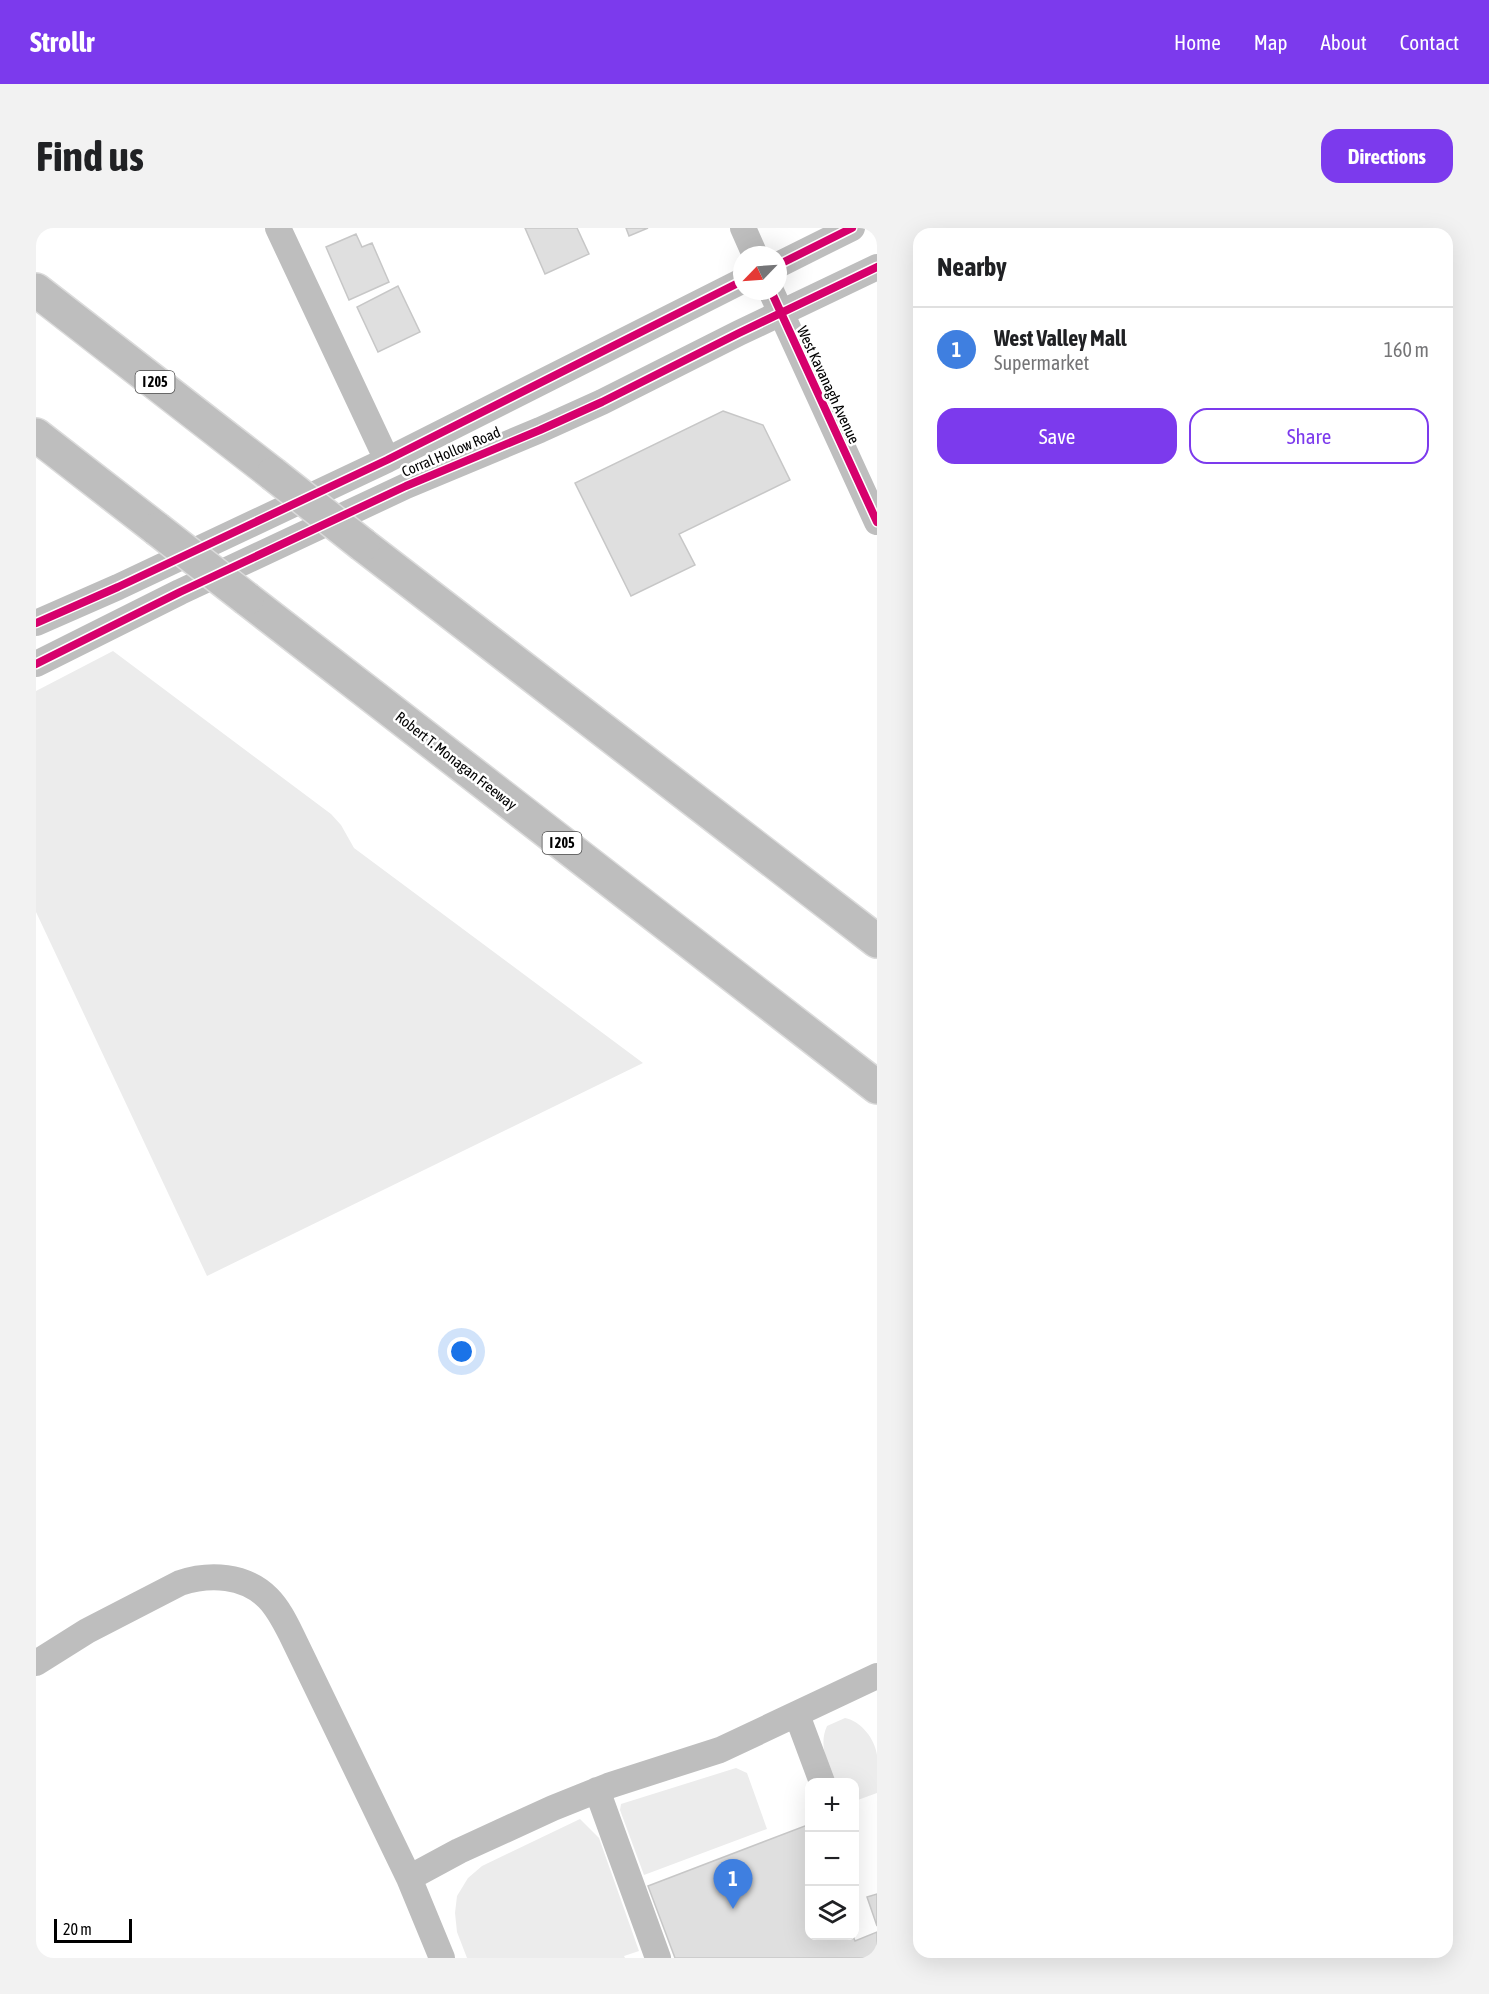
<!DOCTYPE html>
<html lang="en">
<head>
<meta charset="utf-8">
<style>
	body { margin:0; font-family:"Asap Condensed",sans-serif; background:#f2f2f2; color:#202124 }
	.controls { position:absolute; right:18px; bottom:18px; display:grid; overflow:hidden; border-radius:12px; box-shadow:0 6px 24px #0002 }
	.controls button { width:54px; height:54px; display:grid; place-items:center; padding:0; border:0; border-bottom:2px solid #e0e0e0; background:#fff; color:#202124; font:30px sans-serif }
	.compass { position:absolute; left:697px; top:18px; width:54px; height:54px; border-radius:50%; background:#fff; box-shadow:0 6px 24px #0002; rotate:245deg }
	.scale { position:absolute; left:18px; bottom:15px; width:78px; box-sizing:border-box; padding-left:6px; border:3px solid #000; border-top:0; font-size:16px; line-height:21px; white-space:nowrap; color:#000; -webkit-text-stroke:4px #fff; paint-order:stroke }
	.you { position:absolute; left:426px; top:1124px; width:21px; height:21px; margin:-15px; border:4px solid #fff; border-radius:50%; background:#1a73e8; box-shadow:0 0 0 9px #1a73e833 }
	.badge { display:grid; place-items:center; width:39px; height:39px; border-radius:50%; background:#7c3aed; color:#fff; font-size:20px; font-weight:700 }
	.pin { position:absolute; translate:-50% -50px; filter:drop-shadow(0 2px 3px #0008) }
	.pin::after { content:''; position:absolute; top:32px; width:21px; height:18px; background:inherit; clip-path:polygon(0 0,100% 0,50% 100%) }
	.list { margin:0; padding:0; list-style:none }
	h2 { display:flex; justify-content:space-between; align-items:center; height:78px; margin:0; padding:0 24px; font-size:26px }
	h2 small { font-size:20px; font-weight:400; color:#757577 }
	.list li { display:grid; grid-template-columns:39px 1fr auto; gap:18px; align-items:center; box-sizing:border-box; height:84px; padding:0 24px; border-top:2px solid #e0e0e0 }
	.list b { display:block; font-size:22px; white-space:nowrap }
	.list p { margin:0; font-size:20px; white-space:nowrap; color:#757577 }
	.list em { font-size:20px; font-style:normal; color:#757577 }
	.actions { display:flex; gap:12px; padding:18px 24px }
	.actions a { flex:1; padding:14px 0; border:2px solid #7c3aed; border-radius:18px; text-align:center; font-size:21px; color:#7c3aed }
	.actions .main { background:#7c3aed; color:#fff }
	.icon { flex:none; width:33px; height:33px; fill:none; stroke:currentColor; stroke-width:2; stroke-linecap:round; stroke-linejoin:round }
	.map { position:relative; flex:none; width:841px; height:1730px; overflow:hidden; border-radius:18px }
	header { display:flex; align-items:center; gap:36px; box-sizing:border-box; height:84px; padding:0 30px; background:#7c3aed; color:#fff }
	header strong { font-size:28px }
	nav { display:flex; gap:33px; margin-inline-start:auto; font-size:21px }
	.intro { display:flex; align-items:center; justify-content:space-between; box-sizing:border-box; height:144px; padding:0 36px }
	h1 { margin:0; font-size:42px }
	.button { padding:15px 27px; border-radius:18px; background:#7c3aed; color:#fff; font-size:21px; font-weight:700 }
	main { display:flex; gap:36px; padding:0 36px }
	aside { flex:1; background:#fff; border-radius:18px; box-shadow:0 6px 24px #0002 }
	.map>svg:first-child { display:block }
	.green { fill:#ececec }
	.building { fill:#dfdfdf; stroke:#c7c7c7; stroke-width:1.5 }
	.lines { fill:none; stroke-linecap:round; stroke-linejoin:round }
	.highway-casing { stroke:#dbdbdb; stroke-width:36 }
	.minor { stroke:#bebebe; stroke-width:26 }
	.highway { stroke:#bebebe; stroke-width:33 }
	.highway-bridge-casing { stroke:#dbdbdb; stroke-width:36; stroke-linecap:butt }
	.highway-bridge { stroke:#bebebe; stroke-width:33 }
	.cycleway-casing { stroke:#fff; stroke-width:11 }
	.cycleway { stroke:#d6006c; stroke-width:8 }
	.labels { text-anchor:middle; stroke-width:5; stroke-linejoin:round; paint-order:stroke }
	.shield { fill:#fff; stroke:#4c4c4c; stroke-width:1.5 }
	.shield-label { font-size:14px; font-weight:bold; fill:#000 }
	.street-label { font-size:15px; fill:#000; stroke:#fff }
</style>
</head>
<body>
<header>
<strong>Strollr</strong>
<nav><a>Home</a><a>Map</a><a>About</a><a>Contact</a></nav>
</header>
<div class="intro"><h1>Find us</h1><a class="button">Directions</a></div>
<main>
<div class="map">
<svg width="841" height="1730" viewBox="0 0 841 1730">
	<rect width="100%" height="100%" fill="#fff"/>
	<path class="green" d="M77,423l218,163 10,11 13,23 289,215 -436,213 -171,-364v-221z
		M809,1490c16,3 30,21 32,37 0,12 0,26 0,38l-22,8 -1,-19h-19c-7,-19 -17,-36 -8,-56z
		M700,1540l11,5 20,56 -123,46 -24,-65 1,-6z
		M544,1591l19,19 40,113 -15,5 1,2h-158l-10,-26 -2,-19 2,-17 11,-18 14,-12z"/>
	<path class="building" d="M489,0h52l12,26 -44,20z
		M590,0h22l-19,8z
		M320,6l6,13 10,-4 17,39 -40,18 -23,-53z
		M362,58l22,46 -42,20 -21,-45z
		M687,183l40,14 27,55 -111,54 16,31 -64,31 -56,-113z
		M774,1596v112h43l2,5 22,-9v26h-202l-27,-72z
		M841,1666v32l-10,-29z"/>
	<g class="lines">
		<defs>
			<path id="highway" d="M0,62l237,184
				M0,207l121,94
				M327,317l514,396
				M211,371l630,488"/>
		</defs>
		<use href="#highway" class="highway-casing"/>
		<path class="minor" d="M242,0l109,232
			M707,0l12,27
			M742,37l74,-37
			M735,63l106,231
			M0,395l82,-36 269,-127 355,-179
			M0,436l144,-72 226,-106 134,-56 62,-28 137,-69 138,-66
			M0,1435l51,-32 93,-48c30,-10 65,-8 88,15 10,10 17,24 23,36l118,244 33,80
			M761,1487l25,67
			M561,1562l61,168
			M373,1650l50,-27 94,-43 55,-22 112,-36 157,-74"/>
		<use href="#highway" class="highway"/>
		<defs>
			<path id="highway-bridge" d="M237,246l90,71
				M121,301l90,70"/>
		</defs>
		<use href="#highway-bridge" class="highway-bridge-casing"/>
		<use href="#highway-bridge" class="highway-bridge"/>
		<defs>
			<path id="cycleway" d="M742,37l74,-37
				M735,63l106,231
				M0,395l82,-36 269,-127 355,-179
				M0,436l144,-72 226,-106 134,-56 62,-28 137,-69 138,-66"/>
		</defs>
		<use href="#cycleway" class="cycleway-casing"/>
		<use href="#cycleway" class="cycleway"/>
	</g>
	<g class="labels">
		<g class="shield">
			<rect x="99.5" y="143" width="39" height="22" rx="4.5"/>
			<rect x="506.5" y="604" width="39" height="22" rx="4.5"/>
		</g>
		<g class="shield-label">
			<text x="119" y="159">I 205</text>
			<text x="526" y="620">I 205</text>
		</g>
		<g class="street-label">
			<text transform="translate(792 157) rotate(65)" y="5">West Kavanagh Avenue</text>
			<text transform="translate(415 224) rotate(-23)" y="5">Corral Hollow Road</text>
			<text transform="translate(420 533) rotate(38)" y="5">Robert T. Monagan Freeway</text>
		</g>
	</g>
</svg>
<div class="controls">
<button>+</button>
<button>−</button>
<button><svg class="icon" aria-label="layers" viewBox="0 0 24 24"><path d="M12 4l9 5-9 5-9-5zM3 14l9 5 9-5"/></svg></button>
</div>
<svg class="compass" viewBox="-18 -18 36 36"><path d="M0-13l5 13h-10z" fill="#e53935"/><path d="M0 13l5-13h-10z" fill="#757577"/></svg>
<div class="scale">20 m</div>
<div class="you"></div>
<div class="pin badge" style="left:697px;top:1681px;background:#3f7fe0">1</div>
</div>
<aside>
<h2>Nearby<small></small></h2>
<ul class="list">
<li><span class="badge" style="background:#3f7fe0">1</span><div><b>West Valley Mall</b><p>Supermarket</p></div><em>160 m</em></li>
</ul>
<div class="actions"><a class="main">Save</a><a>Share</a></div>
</aside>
</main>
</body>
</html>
